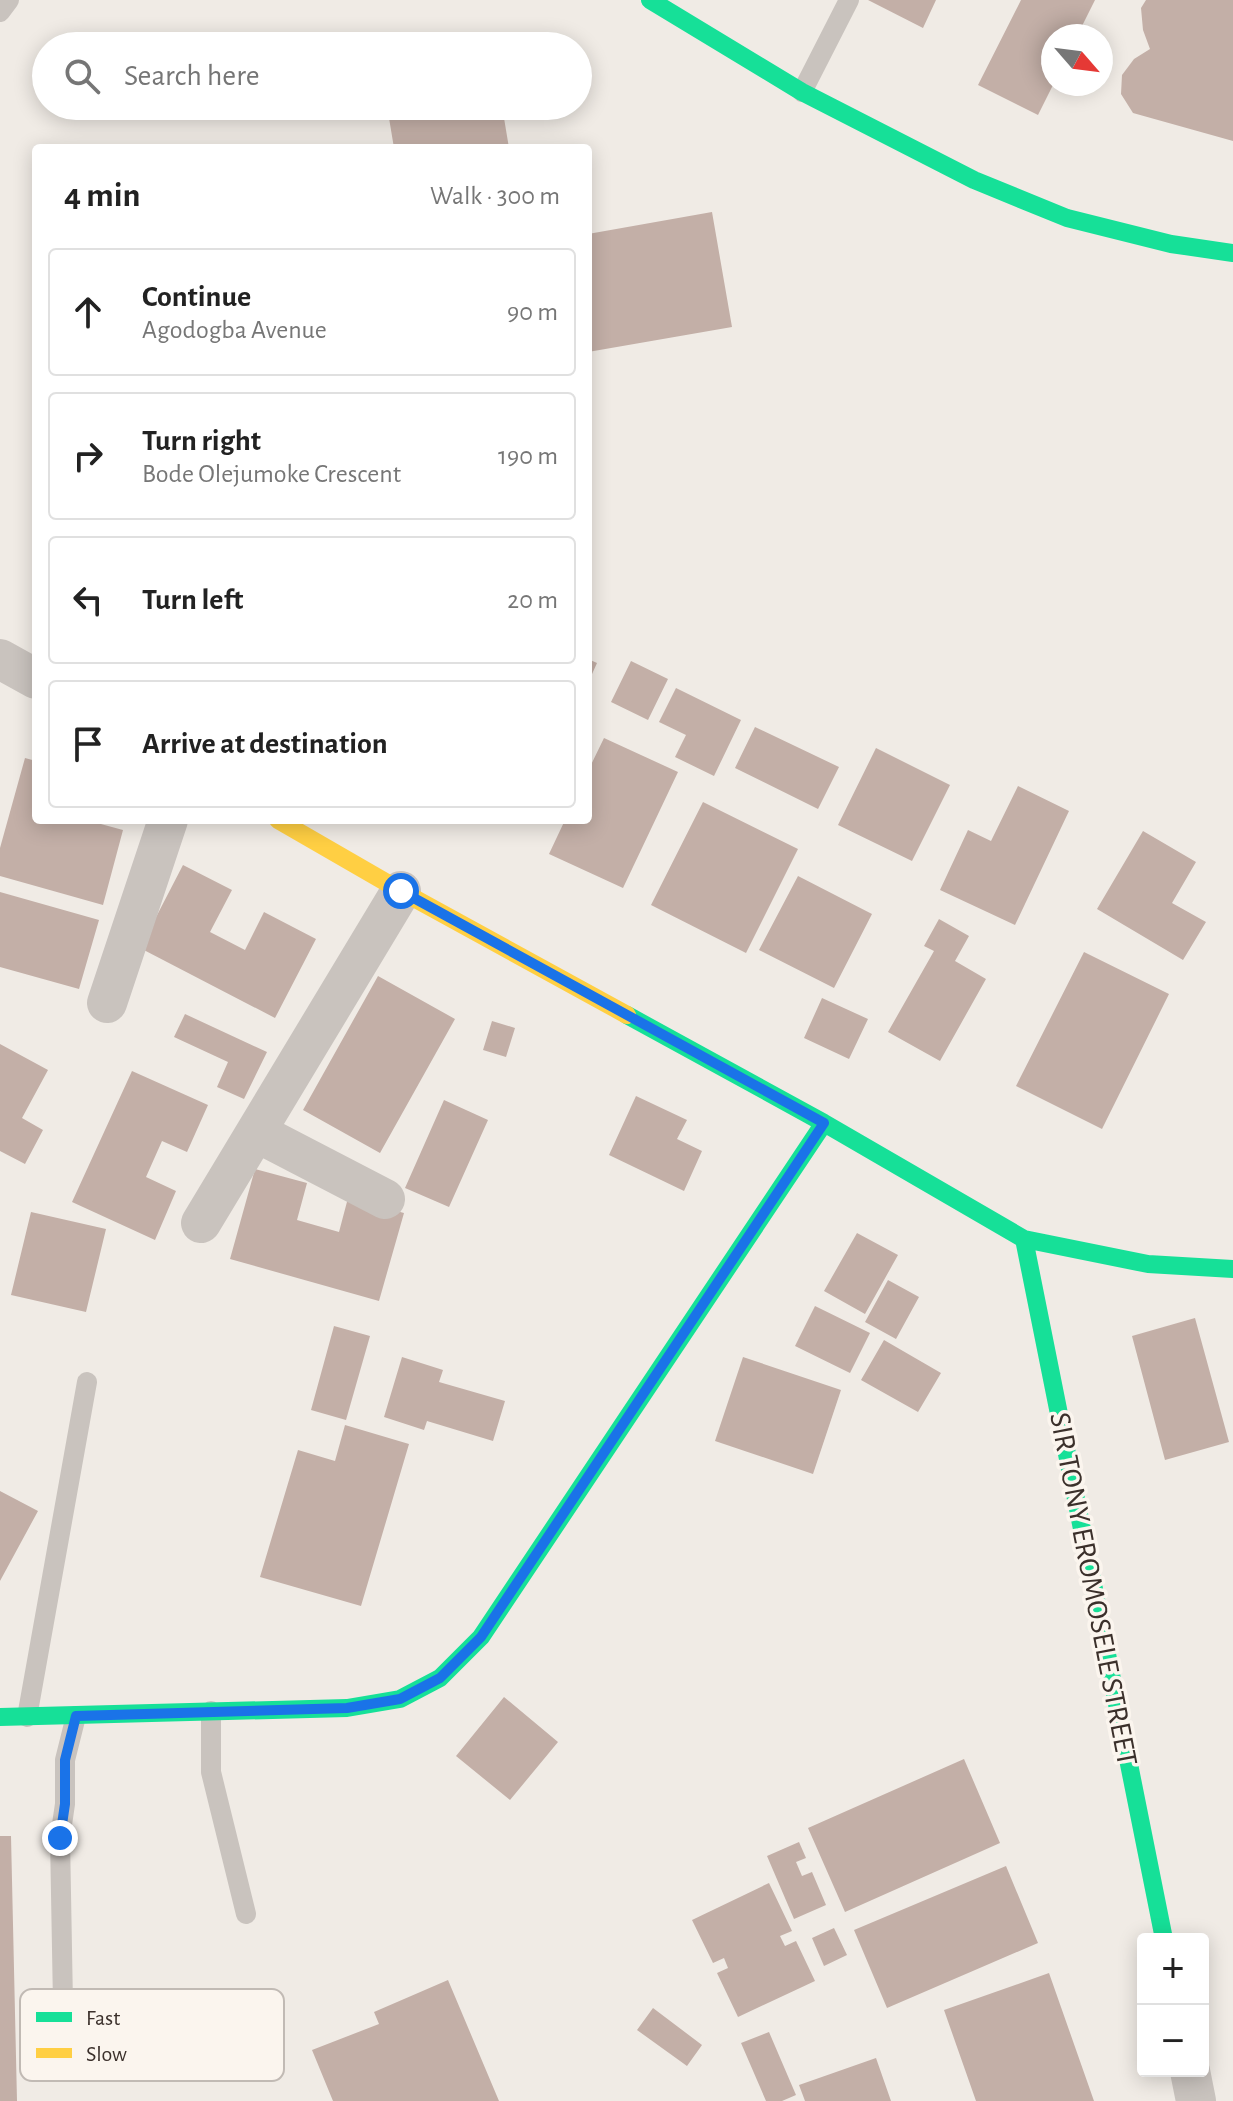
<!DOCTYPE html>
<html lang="en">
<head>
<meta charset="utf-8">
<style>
	body { margin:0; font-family:"Alegreya Sans",sans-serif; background:#f2f2f2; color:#222 }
	.controls { position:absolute; right:24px; bottom:24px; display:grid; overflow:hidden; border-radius:8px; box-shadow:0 4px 20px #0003 }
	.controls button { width:72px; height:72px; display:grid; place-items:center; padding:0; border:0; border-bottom:2px solid #e0e0e0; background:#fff; color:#222; font:40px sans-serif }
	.compass { position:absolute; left:1041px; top:24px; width:72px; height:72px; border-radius:50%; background:#fff; box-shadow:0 4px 20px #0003; rotate:118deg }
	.stop { position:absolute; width:24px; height:24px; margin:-18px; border:6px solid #1a73e8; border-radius:50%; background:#fff }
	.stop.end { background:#1a73e8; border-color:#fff; box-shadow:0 2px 8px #0008 }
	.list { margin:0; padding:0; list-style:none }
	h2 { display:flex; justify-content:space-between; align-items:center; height:104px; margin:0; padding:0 32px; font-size:34px }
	h2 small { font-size:26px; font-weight:400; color:#767676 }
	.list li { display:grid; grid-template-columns:52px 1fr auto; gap:24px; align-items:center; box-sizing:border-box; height:128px; margin:0 16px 16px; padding:0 16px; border:2px solid #e0e0e0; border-radius:8px }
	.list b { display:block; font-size:30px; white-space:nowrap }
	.list p { margin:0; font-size:26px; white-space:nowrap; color:#767676 }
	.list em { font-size:26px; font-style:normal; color:#767676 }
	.icon { flex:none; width:44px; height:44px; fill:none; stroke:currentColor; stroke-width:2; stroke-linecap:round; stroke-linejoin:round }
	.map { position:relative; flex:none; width:1233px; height:2101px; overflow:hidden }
	.search { position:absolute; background:#fff; box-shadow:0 4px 20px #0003; left:32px; top:32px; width:560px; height:88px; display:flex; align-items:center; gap:20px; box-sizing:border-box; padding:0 28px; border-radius:44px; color:#767676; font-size:30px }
	.panel { position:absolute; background:#fff; box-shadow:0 4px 20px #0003; left:32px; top:144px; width:560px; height:680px; border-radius:8px }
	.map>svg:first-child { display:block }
	.building { fill:#c3afa7 }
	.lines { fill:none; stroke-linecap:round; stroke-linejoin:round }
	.lane { stroke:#c9c3be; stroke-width:20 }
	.street { stroke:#c9c3be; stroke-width:40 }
	.fast { stroke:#16e098; stroke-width:18 }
	.slow { stroke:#ffcf43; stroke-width:18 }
	.route { stroke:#1a73e8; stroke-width:10 }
	.labels { text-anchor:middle; stroke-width:7; stroke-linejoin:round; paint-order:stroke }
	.street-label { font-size:30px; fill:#3b302b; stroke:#fbf5ee }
	.key { fill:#fbf5ee; stroke:#c1bab4; stroke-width:2 }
	.key-label { font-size:22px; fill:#3b302b }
</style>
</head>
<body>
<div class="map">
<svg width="1233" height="2101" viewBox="0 0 1233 2101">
	<rect width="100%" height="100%" fill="#f0ebe5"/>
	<path class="building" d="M868,0h68l-13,28z
		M1021,0h74l-18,36h-24v49l-15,30 -60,-30z
		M1146,0h87v141l-100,-28 -12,-19 1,-19 12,-16 16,-10 -7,-19 -2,-22z
		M387,106h115l7,42h-115z
		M712,212l20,115 -144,25v-118z
		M588,659l9,4 -9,20z
		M631,661l37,18 -20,41 -37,-18z
		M676,688l65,32 -27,56 -39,-19 11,-22 -27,-13z
		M755,727l84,40 -21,42 -83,-41z
		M604,738l74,34 -55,116 -74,-34 16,-34h23v-49z
		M876,748l74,37 -38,76 -74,-36z
		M25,758l11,3v59h50l37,10 -20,75 -103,-29v-28z
		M1018,786l51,25 -54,114 -75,-35 28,-60 23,11z
		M703,802l95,47 -52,104 -95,-48z
		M1143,831l53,31 -24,41 34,19 -23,38 -86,-51z
		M183,865l49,25 -22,42 35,18 19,-38 52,27 -41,79 -135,-70z
		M798,876l74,38 -38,74 -75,-38z
		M0,892l99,28 -20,69 -79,-22z
		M939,919l30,17 -14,25 31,18 -46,82 -52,-29 46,-81 -10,-5z
		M1084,952l85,42 -67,135 -86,-43z
		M378,976l77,43 -75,134 -77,-43z
		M822,998l46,21 -19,40 -45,-21z
		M185,1014l82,38 -23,47 -27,-12 11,-25 -54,-25z
		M492,1021l23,7 -9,29 -23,-7z
		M0,1044l48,26 -26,48 21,12 -18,34 -25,-13z
		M132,1071l76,34 -21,47 -25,-11 -16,36 30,14 -21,49 -83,-38z
		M636,1096l51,24 -10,19 25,12 -18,40 -75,-36z
		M444,1100l44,20 -39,87 -44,-19z
		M255,1169l52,14 -10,37 42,12 9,-34 56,15 -25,88 -149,-42z
		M31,1212l75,17 -20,83 -75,-17z
		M857,1233l41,22 -33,59 -41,-23z
		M888,1280l31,17 -23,42 -31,-17z
		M815,1306l55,27 -20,40 -55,-27z
		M1195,1318l34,124 -64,18 -33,-124z
		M334,1326l36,10 -24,84 -35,-10z
		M884,1340l57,33 -23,39 -57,-32z
		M402,1357l41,13 -4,12 66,19 -12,40 -66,-20 -3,9 -40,-13z
		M743,1357l98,33 -28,84 -98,-33z
		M345,1425l64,19 -48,162 -101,-29 38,-127 37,11z
		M0,1491l38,20 -38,70z
		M504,1697l54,45 -48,58 -54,-44z
		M964,1759l36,84 -155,69 -37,-84z
		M0,1836h11l6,265h-17z
		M799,1842l7,16 -10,4 6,14 10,-4 14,33 -32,14 -27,-63z
		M1006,1866l32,77 -151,65 -33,-78z
		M769,1883l23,48 -12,5 5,10 11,-5 19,40 -77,36 -21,-44 11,-5 -4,-10 -11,5 -21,-43z
		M834,1928l13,27 -23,11 -12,-28z
		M1049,1973l45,128h-118l-32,-91z
		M448,1980l51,121h-166l-21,-51 67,-26 -5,-12z
		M653,2008l49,37 -15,21 -50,-36z
		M769,2032l27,63 -14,6h-16l-25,-58z
		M876,2058l15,43h-86l-6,-16z"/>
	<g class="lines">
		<path class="lane" d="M0,12l9,-12
			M802,92l47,-92
			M211,1711v61l35,142
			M27,1717l60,-335
			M64,2059l-4,-221 5,-34v-44l11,-44"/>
		<path class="street" d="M0,659l36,20
			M107,1003l61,-183
			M256,1132l129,67
			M201,1223l200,-332
			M1190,2071l6,30"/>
		<path class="fast" d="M650,0l152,92 172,88 93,38 104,26 62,9
			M627,1015l197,108 200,116 124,25 85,5
			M1024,1239l140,700
			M0,1717l347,-9 53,-9 40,-21 41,-41 343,-514"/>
		<path class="slow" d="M278,820l123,71 226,124"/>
	</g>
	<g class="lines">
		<path class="route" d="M60,1838l5,-34v-44l11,-44 271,-8 53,-9 40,-21 41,-41 343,-514 -423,-232"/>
	</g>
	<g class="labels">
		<g class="street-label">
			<text transform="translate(1094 1589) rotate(79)" y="10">SIR TONY EROMOSELE STREET</text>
		</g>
	</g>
	<rect x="20" y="1989" width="264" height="92" rx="12" class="key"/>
	<rect x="36" y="2012" width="36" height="10" fill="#16e098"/>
	<rect x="36" y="2048" width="36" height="10" fill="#ffcf43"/>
	<g class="key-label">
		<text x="86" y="2025">Fast</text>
		<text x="86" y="2061">Slow</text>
	</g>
</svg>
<div class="controls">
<button>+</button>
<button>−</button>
</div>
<svg class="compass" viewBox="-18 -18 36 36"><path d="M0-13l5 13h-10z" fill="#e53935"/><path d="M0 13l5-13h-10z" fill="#767676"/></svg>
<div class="stop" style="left:401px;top:891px"></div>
<div class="stop end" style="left:60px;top:1838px"></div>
<div class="search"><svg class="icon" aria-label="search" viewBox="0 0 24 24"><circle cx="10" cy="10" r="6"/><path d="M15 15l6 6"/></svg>Search here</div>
<section class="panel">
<h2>4 min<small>Walk · 300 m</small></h2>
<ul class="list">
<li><svg class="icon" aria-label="ahead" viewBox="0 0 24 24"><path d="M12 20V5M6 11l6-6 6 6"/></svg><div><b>Continue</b><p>Agodogba Avenue</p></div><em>90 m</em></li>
<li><svg class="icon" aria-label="right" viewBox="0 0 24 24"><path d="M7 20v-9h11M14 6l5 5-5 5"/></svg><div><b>Turn right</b><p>Bode Olejumoke Crescent</p></div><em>190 m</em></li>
<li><svg class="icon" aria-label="left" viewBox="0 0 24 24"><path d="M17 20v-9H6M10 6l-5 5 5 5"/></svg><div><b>Turn left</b></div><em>20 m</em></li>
<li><svg class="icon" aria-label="arrive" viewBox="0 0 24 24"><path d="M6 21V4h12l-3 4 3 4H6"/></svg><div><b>Arrive at destination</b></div></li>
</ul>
</section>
</div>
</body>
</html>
